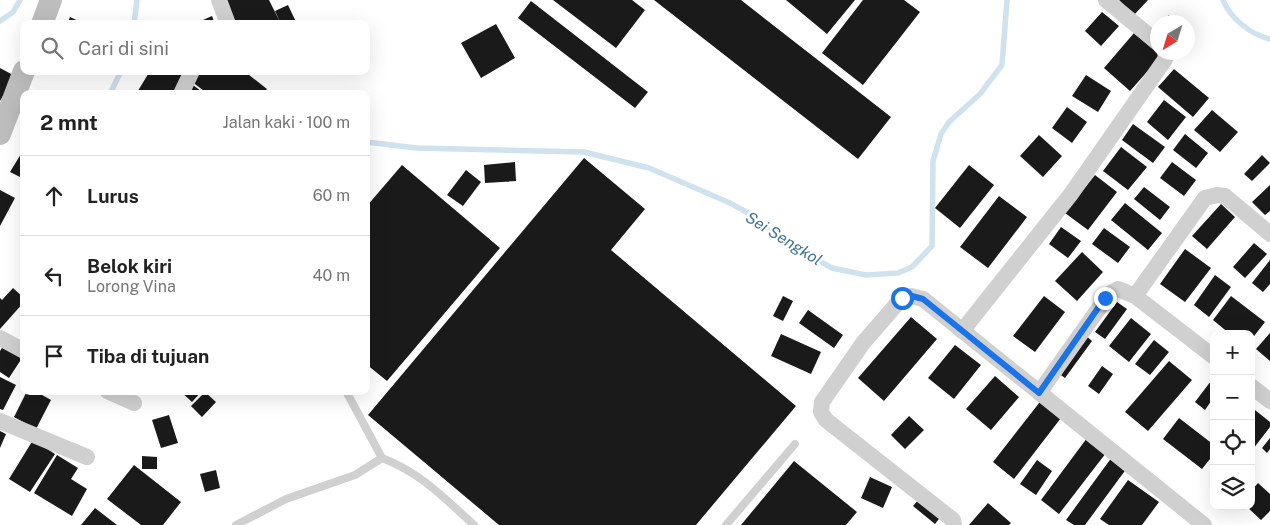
<!DOCTYPE html>
<html lang="id">
<head>
<meta charset="utf-8">
<style>
	body { margin:0; font-family:"Public Sans",sans-serif; background:#f2f2f2; color:#222 }
	.controls { position:absolute; right:15px; bottom:15px; display:grid; overflow:hidden; border-radius:10px; box-shadow:0 5px 20px #0002 }
	.controls button { width:45px; height:45px; display:grid; place-items:center; padding:0; border:0; border-bottom:1px solid #e0e0e0; background:#fff; color:#222; font:25px sans-serif }
	.compass { position:absolute; left:1150px; top:15px; width:45px; height:45px; border-radius:50%; background:#fff; box-shadow:0 5px 20px #0002; rotate:218deg }
	.stop { position:absolute; width:15px; height:15px; margin:-11px; border:4px solid #1a73e8; border-radius:50%; background:#fff }
	.stop.end { background:#1a73e8; border-color:#fff; box-shadow:0 1px 5px #0008 }
	.list { margin:0; padding:0; list-style:none }
	h2 { display:flex; justify-content:space-between; align-items:center; height:65px; margin:0; padding:0 20px; font-size:21px }
	h2 small { font-size:16px; font-weight:400; color:#767676 }
	.list li { display:grid; grid-template-columns:32px 1fr auto; gap:15px; align-items:center; box-sizing:border-box; height:80px; padding:0 20px; border-top:1px solid #e0e0e0 }
	.list b { display:block; font-size:19px; white-space:nowrap }
	.list p { margin:0; font-size:16px; white-space:nowrap; color:#767676 }
	.list em { font-size:16px; font-style:normal; color:#767676 }
	.icon { flex:none; width:28px; height:28px; fill:none; stroke:currentColor; stroke-width:2; stroke-linecap:round; stroke-linejoin:round }
	.map { position:relative; flex:none; width:1270px; height:525px; overflow:hidden }
	.search { position:absolute; background:#fff; box-shadow:0 5px 20px #0002; left:20px; top:20px; width:350px; height:55px; display:flex; align-items:center; gap:12px; box-sizing:border-box; padding:0 18px; border-radius:10px; color:#767676; font-size:19px }
	.panel { position:absolute; background:#fff; box-shadow:0 5px 20px #0002; left:20px; top:90px; width:350px; height:305px; border-radius:10px }
	.map>svg:first-child { display:block }
	.lines { fill:none; stroke-linecap:round; stroke-linejoin:round }
	.stream { stroke:#cfe2ee; stroke-width:5.5 }
	.building { fill:#1a1a1a }
	.lane { stroke:#d0d0d0; stroke-width:8 }
	.street { stroke:#d0d0d0; stroke-width:16 }
	.secondary { stroke:#bdbdbd; stroke-width:22 }
	.route { stroke:#1a73e8; stroke-width:6 }
	.labels { text-anchor:middle; stroke-width:5; stroke-linejoin:round; paint-order:stroke }
	.water-label { font-size:16px; font-style:italic; fill:#3f7597; stroke:#fff }
</style>
</head>
<body>
<div class="map">
<svg width="1270" height="525" viewBox="0 0 1270 525">
	<rect width="100%" height="100%" fill="#fff"/>
	<g class="lines">
		<path class="stream" d="M1223,0c7,18 28,35 47,39
			M0,21l13,-9 7,-12
			M134,24l3,-24
			M110,94l11,-23
			M366,142l51,6 167,4 65,16 81,35 18,10 39,30 45,25 34,7 32,-2 14,-6 20,-21 1,-85 8,-27 8,-12 31,-28 22,-29 5,-65
			M24,254v4"/>
	</g>
	<path class="building" d="M224,0h45l12,24h-51z
		M553,0h79l13,10 -29,38z
		M654,0h87l150,117 -33,42z
		M786,0h69l-28,34z
		M863,0h41l16,12 -57,73 -41,-32z
		M1119,0h29l-14,15z
		M531,1l117,91 -13,16 -117,-90z
		M288,5l9,19h-16l-6,-13z
		M1102,12l17,14 -18,20 -16,-15z
		M1169,15l7,7h-16z
		M212,16l3,8h-21z
		M70,17l15,7h-18z
		M496,24l19,34 -34,20 -20,-35z
		M1134,33l27,23 -31,35 -26,-23z
		M0,68l15,8 -15,25z
		M1174,69l35,29 -16,19 -35,-30z
		M150,71h29l-1,2 6,4 -10,17h-38z
		M195,71h49l23,18 -4,5h-55l-17,-13z
		M1086,75l25,16 -13,21 -26,-16z
		M193,85l12,9h-18z
		M1164,100l22,17 -18,23 -21,-18z
		M1067,107l20,15 -15,21 -20,-15z
		M1212,110l26,22 -18,20 -26,-22z
		M1133,124l32,23 -12,16 -31,-23z
		M1185,134l23,19 -12,15 -23,-18z
		M1039,135l23,21 -19,21 -23,-21z
		M1121,147l26,20 -19,23 -25,-19z
		M24,149v30l-14,-7z
		M1262,155l8,8 -18,18 -8,-7z
		M584,158l61,51 -34,41 185,156 -100,119h-197l-131,-110z
		M515,162l1,19 -31,2 -1,-18z
		M1172,162l24,18 -12,16 -24,-18z
		M402,165l98,83 -113,133 -21,-17v-157z
		M969,165l25,20 -34,43 -25,-20z
		M466,170l15,12 -18,24 -16,-11z
		M1095,175l22,17 -29,38 -23,-17z
		M1270,185v26l-5,4 -13,-13z
		M1144,187l26,20 -10,13 -26,-21z
		M0,190l15,8 -15,28z
		M999,196l28,21 -39,51 -28,-21z
		M1125,203l37,30 -14,17 -37,-30z
		M1221,204l14,13 -28,32 -15,-13z
		M1061,227l20,14 -13,17 -19,-14z
		M1104,228l26,19 -12,16 -26,-19z
		M1254,243l13,11 -22,24 -12,-11z
		M1185,249l26,19 -26,34 -25,-18z
		M1082,252l21,20 -26,29 -22,-20z
		M1270,260v24l-7,8 -11,-9z
		M1215,275l16,12 -22,30 -15,-12z
		M13,288l11,10v4l-24,27v-31l2,2z
		M783,296l10,5 -10,20 -10,-5z
		M1044,296l21,16 -30,40 -22,-16z
		M1231,296l34,26 -14,18v-6h-21l-17,-14z
		M1117,302l10,7 -22,30 -10,-7z
		M808,310l35,25 -9,13 -35,-25z
		M911,317l26,22 -53,62 -26,-23z
		M1131,318l20,16 -22,28 -20,-16z
		M1270,333v28l-14,-12z
		M781,334l40,18 -10,22 -40,-18z
		M1085,335l7,6 -27,37 -7,-5z
		M1154,340l15,12 -19,23 -15,-11z
		M955,345l26,20 -27,34 -26,-21z
		M3,346l19,12 -13,20 -9,-6v-21z
		M1169,361l23,19 -44,51 -23,-19z
		M1102,366l11,8 -14,20 -11,-8z
		M995,376l24,21 -28,33 -25,-21z
		M0,377l16,8 -13,25 -3,-1z
		M1214,377v20l-9,13 -10,-8z
		M27,391h8l16,9 -15,29 -22,-12z
		M180,391h22l-10,11z
		M205,392l11,10 -14,15 -11,-11z
		M1043,398l21,16 -50,65 -21,-17z
		M1255,410l15,12v5l-17,22 -2,-2v-32z
		M169,415l9,28 -17,5 -9,-28z
		M909,416l15,14 -19,19 -14,-14z
		M1179,418l35,27v9l-12,15 -39,-30z
		M0,431l6,3 -6,14z
		M1087,438l19,15 -47,61 -18,-14z
		M1270,438v11l-3,4 -5,-5z
		M33,440l22,14 -25,38 -21,-13z
		M57,455l21,13 -7,11 16,10 -15,27 -38,-23z
		M142,456l15,1v12h-15z
		M1112,457l15,11 -42,57h-11l-8,-5z
		M1037,460l15,11 -16,24 -16,-11z
		M794,461l63,51 -11,13h-105z
		M134,465l47,37 -18,23h-22l-34,-26z
		M216,470l4,18 -15,4 -5,-18z
		M870,477l22,10 -9,21 -22,-10z
		M1128,480l31,22 -17,23h-33l-9,-6z
		M1258,483l12,11v17l-9,9 -15,-14h5v-15z
		M920,498l22,17 -7,9 -22,-18z
		M988,503l23,20 -2,2h-40z
		M95,508l22,17h-36z"/>
	<g class="lines">
		<path class="lane" d="M346,391l36,67
			M236,525l50,-26 69,-24 27,-17c39,15 61,39 92,67
			M726,525l69,-81"/>
		<path class="street" d="M219,0l9,24
			M1106,0l52,43
			M181,94l11,-23
			M962,331l109,-137 93,-133 2,-4 -1,-5
			M0,338l24,13
			M1214,357l-79,-61 70,-98 12,-3 8,1 45,38
			M1251,386l19,15
			M107,391l27,12
			M1039,393l70,-99 9,-5 17,7
			M0,421l87,36
			M954,525l-1,-5 -127,-100 -5,-8 1,-10 41,-59 39,-45 9,-2 12,3 281,226"/>
		<path class="secondary" d="M42,24l9,-24
			M0,134l24,-63"/>
	</g>
	<g class="lines">
		<path class="route" d="M902,298l10,-2 11,3 116,94 66,-95"/>
	</g>
	<g class="labels">
		<g class="water-label">
			<text transform="translate(784 238) rotate(32)" y="6">Sei Sengkol</text>
		</g>
	</g>
</svg>
<div class="controls">
<button>+</button>
<button>−</button>
<button><svg class="icon" aria-label="locate" viewBox="0 0 24 24"><circle cx="12" cy="12" r="6"/><path d="M12 2v4M12 18v4M2 12h4M18 12h4"/></svg></button>
<button><svg class="icon" aria-label="layers" viewBox="0 0 24 24"><path d="M12 4l9 5-9 5-9-5zM3 14l9 5 9-5"/></svg></button>
</div>
<svg class="compass" viewBox="-18 -18 36 36"><path d="M0-13l5 13h-10z" fill="#e53935"/><path d="M0 13l5-13h-10z" fill="#767676"/></svg>
<div class="stop" style="left:902px;top:298px"></div>
<div class="stop end" style="left:1105px;top:298px"></div>
<div class="search"><svg class="icon" aria-label="search" viewBox="0 0 24 24"><circle cx="10" cy="10" r="6"/><path d="M15 15l6 6"/></svg>Cari di sini</div>
<section class="panel">
<h2>2 mnt<small>Jalan kaki · 100 m</small></h2>
<ul class="list">
<li><svg class="icon" aria-label="ahead" viewBox="0 0 24 24"><path d="M12 20V5M6 11l6-6 6 6"/></svg><div><b>Lurus</b></div><em>60 m</em></li>
<li><svg class="icon" aria-label="left" viewBox="0 0 24 24"><path d="M17 20v-9H6M10 6l-5 5 5 5"/></svg><div><b>Belok kiri</b><p>Lorong Vina</p></div><em>40 m</em></li>
<li><svg class="icon" aria-label="arrive" viewBox="0 0 24 24"><path d="M6 21V4h12l-3 4 3 4H6"/></svg><div><b>Tiba di tujuan</b></div></li>
</ul>
</section>
</div>
</body>
</html>
